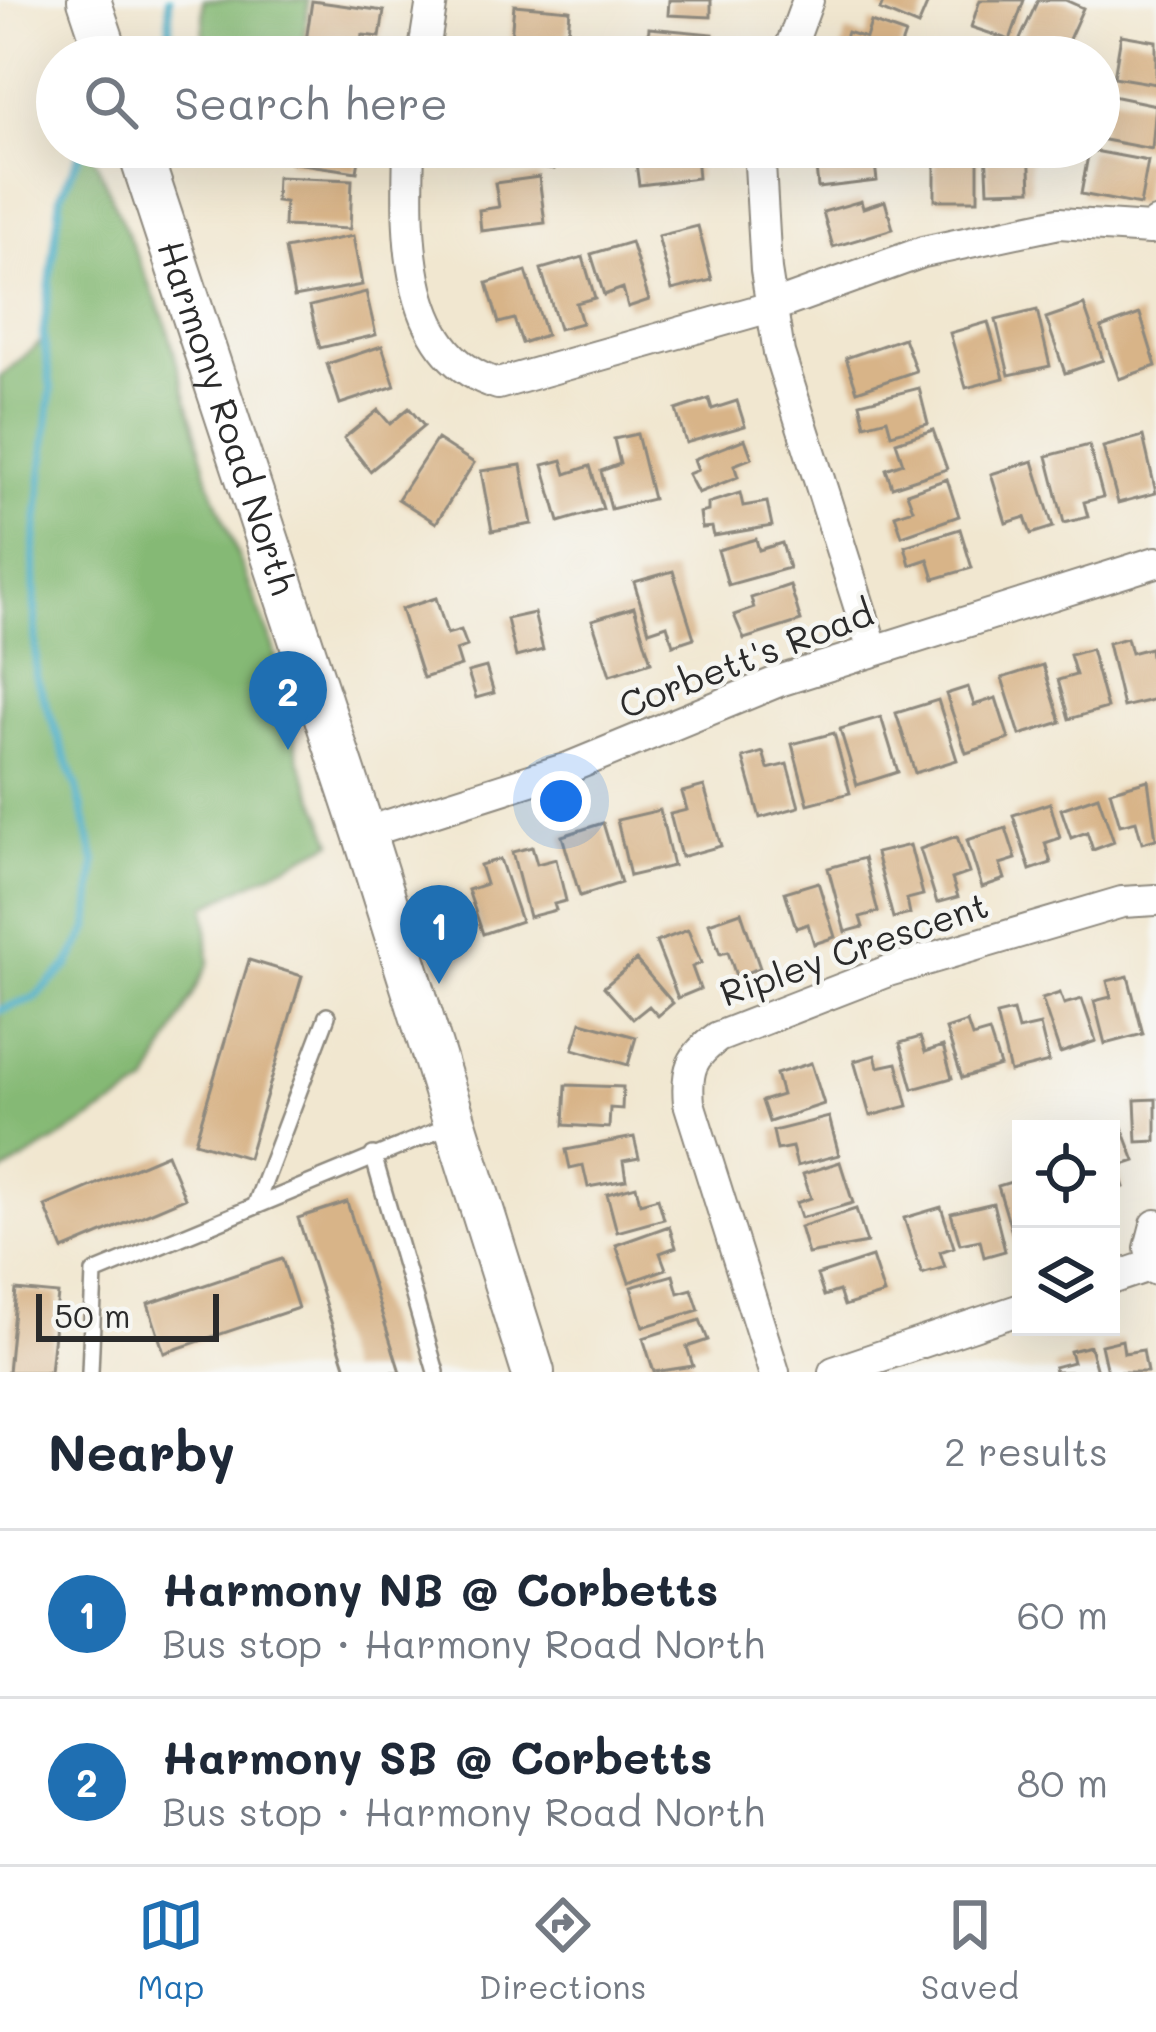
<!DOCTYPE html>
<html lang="en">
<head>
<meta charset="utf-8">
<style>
	body { margin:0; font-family:Mali,sans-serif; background:#f6f6f7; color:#1f2937 }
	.controls { position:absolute; right:36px; bottom:36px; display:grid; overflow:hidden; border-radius:0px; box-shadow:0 12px 48px #0002 }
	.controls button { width:108px; height:108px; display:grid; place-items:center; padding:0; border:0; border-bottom:3px solid #e0e1e3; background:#fff; color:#1f2937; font:60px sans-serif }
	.scale { position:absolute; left:36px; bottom:30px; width:183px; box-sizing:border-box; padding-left:12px; border:6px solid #2b2b2b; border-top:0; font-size:33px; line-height:42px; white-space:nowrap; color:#2b2b2b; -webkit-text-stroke:9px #f6f6f2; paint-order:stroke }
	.you { position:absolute; left:561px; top:801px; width:42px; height:42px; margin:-30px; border:9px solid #fff; border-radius:50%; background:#1a73e8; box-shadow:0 0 0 18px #1a73e833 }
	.badge { display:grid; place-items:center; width:78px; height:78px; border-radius:50%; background:#1f6fb2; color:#fff; font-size:39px; font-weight:700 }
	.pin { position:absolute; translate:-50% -99px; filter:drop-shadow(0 3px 6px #0008) }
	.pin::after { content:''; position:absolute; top:63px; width:42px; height:36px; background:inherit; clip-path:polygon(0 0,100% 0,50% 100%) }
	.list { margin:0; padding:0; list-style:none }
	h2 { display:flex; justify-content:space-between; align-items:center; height:156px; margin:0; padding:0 48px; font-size:51px }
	h2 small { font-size:39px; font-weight:400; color:#747a83 }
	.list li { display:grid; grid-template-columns:78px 1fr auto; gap:36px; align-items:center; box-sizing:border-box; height:168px; padding:0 48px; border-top:3px solid #e0e1e3 }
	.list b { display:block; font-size:45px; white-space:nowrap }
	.list p { margin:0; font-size:39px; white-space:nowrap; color:#747a83 }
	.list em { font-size:39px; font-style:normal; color:#747a83 }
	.icon { flex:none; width:66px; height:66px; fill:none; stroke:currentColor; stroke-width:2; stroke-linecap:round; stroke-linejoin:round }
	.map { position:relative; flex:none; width:1156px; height:1372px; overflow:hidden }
	.search { position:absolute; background:#fff; box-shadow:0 12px 48px #0002; left:36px; right:36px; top:36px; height:132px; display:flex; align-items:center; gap:30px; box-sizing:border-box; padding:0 42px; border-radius:66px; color:#747a83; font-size:45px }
	.sheet { height:492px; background:#fff }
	nav { display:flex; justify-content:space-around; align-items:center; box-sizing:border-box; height:168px; border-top:3px solid #e0e1e3; background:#fff; font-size:33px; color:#747a83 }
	nav a { display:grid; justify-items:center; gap:6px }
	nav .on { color:#1f6fb2 }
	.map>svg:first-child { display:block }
	.forest { fill:#85b974; stroke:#587250; stroke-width:3 }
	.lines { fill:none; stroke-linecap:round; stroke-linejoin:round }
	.stream { stroke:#43aac3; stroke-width:8 }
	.building { fill:#d8b488 }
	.service-casing { stroke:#8e897e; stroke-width:20 }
	.minor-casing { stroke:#8e897e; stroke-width:34 }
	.secondary-casing { stroke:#8e897e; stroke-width:46 }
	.service { stroke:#fff; stroke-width:15 }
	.minor { stroke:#fff; stroke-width:30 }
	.secondary { stroke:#fff; stroke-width:42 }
	.labels { text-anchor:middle; stroke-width:9; stroke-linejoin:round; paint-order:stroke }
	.street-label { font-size:36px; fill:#2b2b2b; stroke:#f6f6f2 }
</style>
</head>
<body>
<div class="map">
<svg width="1156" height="1372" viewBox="0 0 1156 1372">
	<rect width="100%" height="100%" fill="#f6f6f2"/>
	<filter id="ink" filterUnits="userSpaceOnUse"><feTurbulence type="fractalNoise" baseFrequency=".00833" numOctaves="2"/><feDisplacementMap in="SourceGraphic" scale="24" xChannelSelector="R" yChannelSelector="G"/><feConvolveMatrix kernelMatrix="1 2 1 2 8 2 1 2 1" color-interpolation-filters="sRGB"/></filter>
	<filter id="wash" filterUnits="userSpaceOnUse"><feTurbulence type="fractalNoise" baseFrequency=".004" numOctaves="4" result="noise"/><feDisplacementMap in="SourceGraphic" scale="48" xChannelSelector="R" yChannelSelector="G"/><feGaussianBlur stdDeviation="2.7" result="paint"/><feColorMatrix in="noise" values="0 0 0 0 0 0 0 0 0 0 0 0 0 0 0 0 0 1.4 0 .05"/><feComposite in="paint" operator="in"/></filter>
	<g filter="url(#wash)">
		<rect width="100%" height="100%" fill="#f1e7d0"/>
		<path class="forest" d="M203,0h105l-3,37 -16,20h-85z
			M83,147h7l77,179 42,155 64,165 26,114 34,82 -127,64 3,57 -62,122 -147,89v-797l41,-35 20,-147z"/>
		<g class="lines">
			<path class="stream" d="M169,0l1,57
				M0,1010l34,-12 34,-32 21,-39 6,-65 -18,-74 -41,-111 -2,-123 17,-166 -8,-53 18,-140 22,-48"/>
		</g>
		<g id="blocks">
			<path class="building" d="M669,0h42v17l-43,-2z
				M884,0h45l-11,26 -38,-16z
				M980,0h44l-14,40 -39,-13z
				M1038,0h27l18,8 -22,49h-24l-21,-9z
				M312,1l72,10 -4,26 -18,-2 -3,21 -54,-8z
				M514,5l56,5 -4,45 -56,-5z
				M871,22l34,12 -8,23 -57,-4 7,-21 19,6z
				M649,28l64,6 -2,18 -65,5z
				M1121,35l35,6v43l-42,-7z
				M1107,95l49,10 -4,44 -53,-10z
				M290,147h71l-4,25 -69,-10z
				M488,147h69l-3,22 -68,-10z
				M673,147l2,11 21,-3 2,23 -59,7 -5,-36z
				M833,147h40l4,34 -59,7 -2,-21 19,-2z
				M935,147h43v53h-43z
				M986,147h43l2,43 -43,1z
				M1089,150l59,11 -8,44 -59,-11z
				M277,177l75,3 -2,49 -66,-3 1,-24 -9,-1z
				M539,177l6,46 -64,8 -2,-21 20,-3 -4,-24z
				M861,201l2,7 22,-7 8,28 -60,18 -10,-35z
				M698,226l14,54 -40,10 -14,-54z
				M353,236l9,49 -68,12 -9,-48z
				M631,242l18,58 -21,7 -5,-19 -19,7 -13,-41z
				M583,257l12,41 -19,5 6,20 -23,6 -18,-60z
				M526,271l20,64 -24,8 -8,-24 -15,4 -12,-40z
				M366,292l10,43 -56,13 -10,-42z
				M1084,305l19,55 -38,13 -19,-55z
				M1037,310l13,56 -41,9 -13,-55z
				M1140,314l16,52 -37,13 -18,-51z
				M988,322l16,56 -38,10 -16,-55z
				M904,338l12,33 -59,20 -11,-33z
				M382,346l13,40 -55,18 -13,-40z
				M919,388l9,36 -37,10 -4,-15 -22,6 -5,-22z
				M709,399l3,10 25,-8 8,25 -59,17 -10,-33z
				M409,408l15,18 -54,45 -26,-33 34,-28 12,14z
				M933,430l14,39 -55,18 -6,-18 17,-6 -7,-21z
				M637,434l16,65 -42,10 -10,-38 19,-7 -6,-25z
				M1143,436l13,57 -38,10 -15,-56z
				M437,439l37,24 -38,60 -38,-24z
				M745,439l7,19 -18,7 4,12 -40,16 -10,-19 10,-4 -4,-11z
				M1089,445l14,52 -19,5 4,15 -24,6 -17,-67z
				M562,460l4,14 24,-8 13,43 -44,13 -16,-57z
				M1033,461l20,66 -22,7 -6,-17 -19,6 -15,-49z
				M521,465l11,59 -40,7 -11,-60z
				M947,479l12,37 -57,20 -7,-21 18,-6 -6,-16z
				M740,493l3,13 24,-4 5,24 -58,10 -2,-9 -10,1 -2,-15 8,-2v-8z
				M960,529l12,39 -38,11 -6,-20 -18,6 -5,-19z
				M756,539l3,11 23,-7 7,25 -61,17 -10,-35z
				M673,571l21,67 -21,7 -6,-20 -18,6 -15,-49z
				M790,585l11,36 -57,18 -10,-24 20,-7 -3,-10z
				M436,598l11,36 14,-4 6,16 -11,4 5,16 -38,12 -22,-69z
				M634,607l17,55 -41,13 -18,-55z
				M534,613l9,37 -27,7 -9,-38z
				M1127,638l4,15 19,-5 6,51 -33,8 -15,-64z
				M1091,649l16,59 -38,11 -11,-39 18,-5 -6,-20z
				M1043,665l18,57 -41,13 -18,-57z
				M486,667l8,26 -18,5 -8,-26z
				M968,687l6,18 22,-7 13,41 -43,14 -20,-59z
				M938,700l19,60 -42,13 -19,-60z
				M881,717l17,55 -41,13 -17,-56z
				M834,733l16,60 -42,11 -16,-60z
				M763,752l5,17 19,-5 12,43 -39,11 -17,-60z
				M1148,780l8,59 -14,4 -6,-22 -16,4 -10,-34z
				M704,786l17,60 -40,11 -11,-43 17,-4 -5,-18z
				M1098,796l16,46 -21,8 -6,-18 -16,6 -10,-29z
				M1050,803l10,35 -15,5 6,20 -21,7 -17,-55z
				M660,810l13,56 -43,10 -13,-56z
				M603,823l18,60 -41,13 -18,-60z
				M1006,828l10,31 -16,5 5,15 -23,8 -15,-47z
				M957,836l12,37 -17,6 6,18 -21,6 -17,-54z
				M910,845l13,50 -16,4 3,15 -17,4 -17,-65z
				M532,847l5,17 19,-5 10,42 -12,3 2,6 -27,7 -17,-65z
				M864,858l14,54 -18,5 3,10 -18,5 -17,-64z
				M500,859l21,62 -38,13 -15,-44 18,-6 -6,-19z
				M818,882l17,55 -21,7 -6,-20 -12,4 -11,-36z
				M741,912l19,56 -24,8 -8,-24 -8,2 -11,-31z
				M688,930l13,33 -9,4 8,22 -22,9 -22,-56z
				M249,960l53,16 -54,182 -53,-16z
				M636,960l37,43 -15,13 -9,-10 -16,13 -29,-32z
				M1128,976l15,58 -38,10 -11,-43 17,-4 -4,-16z
				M1060,993l4,11 18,-5 14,42 -36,12 -18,-54z
				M1013,1011l5,19 22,-5 9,37 -39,10 -14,-57z
				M581,1022l55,15 -8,28 -55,-16z
				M967,1022l5,15 17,-5 11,34 -38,12 -16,-49z
				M920,1037l5,15 18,-6 9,32 -39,11 -13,-46z
				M875,1055l3,12 19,-4 11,43 -38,10 -16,-55z
				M811,1063l13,41 -55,18 -7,-21 20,-6 -6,-21z
				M566,1085l57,2 -1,22 -12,-1 -1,20 -45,-3z
				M1156,1099v42l-19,1 -2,-42z
				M829,1117l10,38 -42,11 -5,-19 -15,3 -4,-19z
				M1122,1127l13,34 -18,6 7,20 -13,5v-61z
				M634,1137l5,21 -16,3 3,19 -38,7 -5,-22 -13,3 -4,-18z
				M167,1154l18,44 -122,52 -18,-44z
				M840,1162l13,41 -52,15 -5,-15 15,-5 -8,-24z
				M1021,1179v61l-6,2 -17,-56z
				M636,1186l4,17 18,-5 6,21 -47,13 -10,-38z
				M347,1202l53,170h-53l-49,-154z
				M993,1203l12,48 -21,6 -4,-17 -20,4 -9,-31z
				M941,1207l13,40 -14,5 5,15 -23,7 -18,-56z
				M856,1209l11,34 -59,11 -8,-27z
				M669,1226l7,21 -16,6 6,16 -37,13 -13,-37z
				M872,1257l12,37 -40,12 -5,-15 -15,5 -7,-21z
				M282,1259l16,49 -134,45 -16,-49z
				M673,1275l5,18 14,-4 7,21 -56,17 -12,-40z
				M16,1290l42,4 -8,78h-42z
				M700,1320l8,20 -21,7 6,19 -39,6 -11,-34z
				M1122,1340l2,13 19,-3 4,22h-40l-6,-27z
				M1090,1346l7,26h-42l-1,-5 19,-5 -3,-11z"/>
		</g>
	</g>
	<g filter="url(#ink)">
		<use href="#blocks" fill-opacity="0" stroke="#8e897e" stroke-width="3"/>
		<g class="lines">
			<defs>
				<path id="service" d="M373,1155l63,217
					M256,1204l71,-188
					M90,1372l4,-99 360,-149"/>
				<path id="minor" d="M423,57l9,-57
					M787,57l21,-57
					M409,147c-2,82 -8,209 89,237l276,-78 149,-54 136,-29 91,6 6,-5
					M759,147l7,123 13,83 94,297
					M364,833l204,-65 211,-87 377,-119
					M1156,1225l-6,23 6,22
					M1111,1279l41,-14
					M774,1372l-85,-269c-3,-33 2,-47 29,-66l170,-66 234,-69 34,-2
					M834,1372l187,-63"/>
				<g id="secondary">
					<path d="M89,0l19,57"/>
					<path id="s1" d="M138,147l226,686 169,539"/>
				</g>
			</defs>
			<use href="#service" class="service-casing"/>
			<use href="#minor" class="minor-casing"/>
			<use href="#secondary" class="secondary-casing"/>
			<use href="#service" class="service"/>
			<use href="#minor" class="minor"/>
			<use href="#secondary" class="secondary"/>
		</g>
	</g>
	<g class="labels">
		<g class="street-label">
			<text dy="13" stroke="none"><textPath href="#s1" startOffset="285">Harmony Road North</textPath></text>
			<text transform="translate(746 659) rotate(-21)" y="13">Corbett's Road</text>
			<text transform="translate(854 949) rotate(-19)" y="13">Ripley Crescent</text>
		</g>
	</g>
</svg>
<div class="controls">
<button><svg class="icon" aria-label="locate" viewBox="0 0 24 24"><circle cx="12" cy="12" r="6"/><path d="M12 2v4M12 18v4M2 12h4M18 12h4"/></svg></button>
<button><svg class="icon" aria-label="layers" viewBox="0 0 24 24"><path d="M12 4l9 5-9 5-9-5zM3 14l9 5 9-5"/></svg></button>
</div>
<div class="scale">50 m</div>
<div class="you"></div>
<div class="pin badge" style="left:439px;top:984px">1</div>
<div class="pin badge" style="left:288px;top:750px">2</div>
<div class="search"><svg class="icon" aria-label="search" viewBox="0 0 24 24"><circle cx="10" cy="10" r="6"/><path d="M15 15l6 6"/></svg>Search here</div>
</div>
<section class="sheet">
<h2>Nearby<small>2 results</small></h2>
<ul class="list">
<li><span class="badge">1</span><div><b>Harmony NB @ Corbetts</b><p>Bus stop · Harmony Road North</p></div><em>60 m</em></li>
<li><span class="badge">2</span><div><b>Harmony SB @ Corbetts</b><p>Bus stop · Harmony Road North</p></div><em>80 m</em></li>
</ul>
</section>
<nav>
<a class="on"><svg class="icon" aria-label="map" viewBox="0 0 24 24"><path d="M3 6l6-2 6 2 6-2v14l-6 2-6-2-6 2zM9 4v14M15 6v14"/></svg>Map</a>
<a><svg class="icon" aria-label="directions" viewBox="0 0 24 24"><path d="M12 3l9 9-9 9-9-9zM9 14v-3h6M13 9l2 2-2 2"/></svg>Directions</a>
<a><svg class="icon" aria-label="saved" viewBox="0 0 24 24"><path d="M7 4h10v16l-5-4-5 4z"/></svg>Saved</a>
</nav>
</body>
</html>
